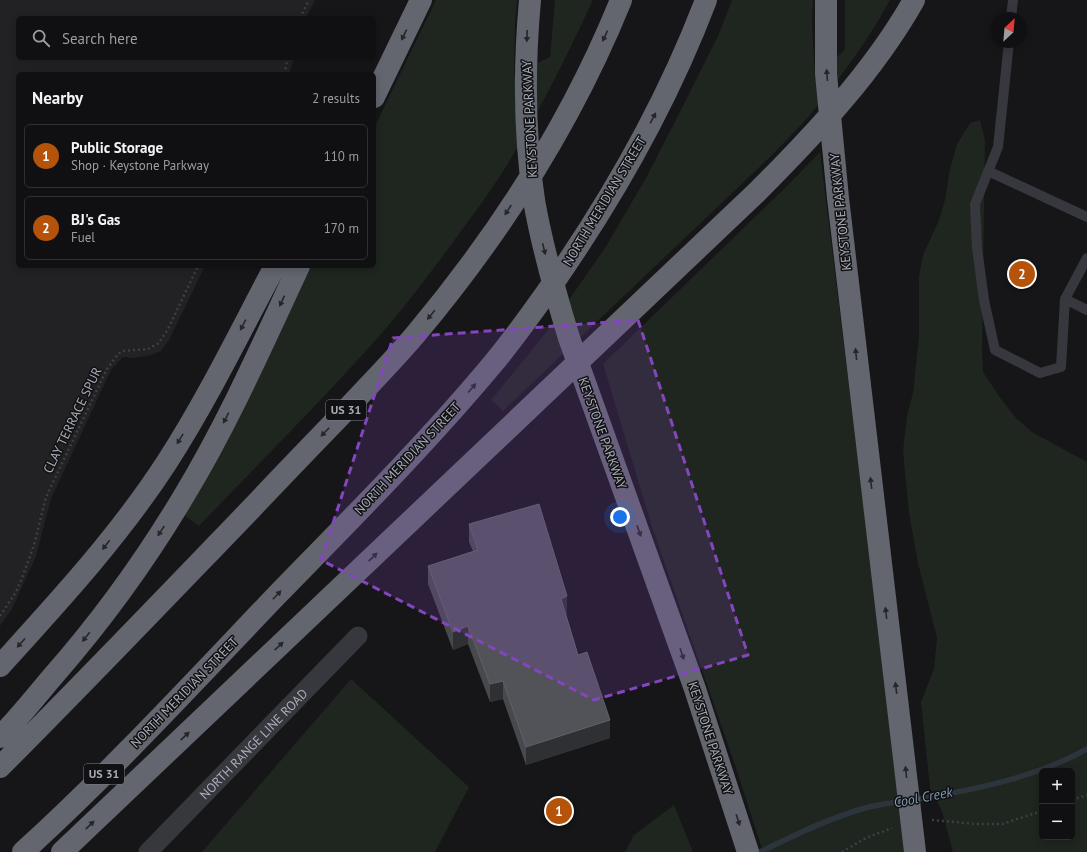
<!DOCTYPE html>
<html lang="en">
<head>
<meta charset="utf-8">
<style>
	body { margin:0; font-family:"PT Sans",sans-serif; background:#19191b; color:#f1f3f6 }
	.controls { position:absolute; right:12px; bottom:12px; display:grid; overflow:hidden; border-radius:6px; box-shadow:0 2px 10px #0003 }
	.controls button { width:36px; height:36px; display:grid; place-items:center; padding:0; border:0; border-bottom:1px solid #303032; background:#101012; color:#f1f3f6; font:20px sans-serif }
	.compass { position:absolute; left:991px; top:12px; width:36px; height:36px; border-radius:50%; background:#101012; box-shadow:0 2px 10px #0003; rotate:26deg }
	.you { position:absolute; left:620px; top:517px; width:14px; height:14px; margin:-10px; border:3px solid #fff; border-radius:50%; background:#1a73e8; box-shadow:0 0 0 6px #1a73e833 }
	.badge { display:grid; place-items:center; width:26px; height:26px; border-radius:50%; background:#b45309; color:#fff; font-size:13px; font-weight:700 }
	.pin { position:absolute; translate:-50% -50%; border:2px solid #fff; box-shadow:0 1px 4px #0006 }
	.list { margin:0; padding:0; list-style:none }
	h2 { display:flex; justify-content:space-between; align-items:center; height:52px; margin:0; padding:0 16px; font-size:17px }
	h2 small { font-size:13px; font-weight:400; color:#9c9d9f }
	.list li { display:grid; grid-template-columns:26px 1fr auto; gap:12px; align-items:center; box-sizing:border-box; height:64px; margin:0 8px 8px; padding:0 8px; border:1px solid #303032; border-radius:6px }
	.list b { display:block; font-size:15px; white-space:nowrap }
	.list p { margin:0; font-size:13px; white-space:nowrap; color:#9c9d9f }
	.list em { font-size:13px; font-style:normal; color:#9c9d9f }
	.icon { flex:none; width:22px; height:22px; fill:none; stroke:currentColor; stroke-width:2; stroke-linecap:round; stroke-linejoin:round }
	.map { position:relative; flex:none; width:1087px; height:852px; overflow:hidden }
	.search { position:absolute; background:#101012; box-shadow:0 2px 10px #0003; left:16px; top:16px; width:360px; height:44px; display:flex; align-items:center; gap:10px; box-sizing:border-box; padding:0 14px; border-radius:6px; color:#9c9d9f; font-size:15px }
	.panel { position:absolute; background:#101012; box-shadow:0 2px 10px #0003; left:16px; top:72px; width:360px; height:196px; border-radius:6px }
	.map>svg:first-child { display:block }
	.built { fill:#222225 }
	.green { fill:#1e261f; fill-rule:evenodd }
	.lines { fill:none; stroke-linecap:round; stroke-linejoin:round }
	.stream { stroke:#2c353c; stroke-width:5.5 }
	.path { stroke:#3d3f44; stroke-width:2.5; stroke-dasharray:2 3; stroke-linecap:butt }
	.service { stroke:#37383d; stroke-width:10 }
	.minor { stroke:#37383d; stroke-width:19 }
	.motorway { stroke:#63666e; stroke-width:22 }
	.wall { fill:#47494d }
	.shaded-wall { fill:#2f3033 }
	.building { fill:#525359; stroke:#5f6168 }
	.oneway { fill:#26262a }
	.marked { fill:#8446be; fill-opacity:0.2; stroke:#8446be; stroke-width:3; stroke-dasharray:8 5; stroke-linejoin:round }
	.labels { text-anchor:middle; stroke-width:3; stroke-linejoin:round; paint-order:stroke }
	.shield { fill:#111113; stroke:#7b7e86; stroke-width:1 }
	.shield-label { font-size:12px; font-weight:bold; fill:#a8adb8 }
	.street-label { font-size:13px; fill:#a8adb8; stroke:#111113 }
	.water-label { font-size:14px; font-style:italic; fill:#7f9bb3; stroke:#111113 }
</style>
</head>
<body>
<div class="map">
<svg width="1087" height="852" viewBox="0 0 1087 852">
	<rect width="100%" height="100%" fill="#161618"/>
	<path class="built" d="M0,0h315l-9,18h-288v40h276l-5,16h-271v192h187l-36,74 -8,11 -13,5 -15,2 -10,-1 -12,13 -60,129 -15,57 -24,53 -12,17z"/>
	<path class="green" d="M436,0h81l-2,24 -1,50 36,-17 5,-57h38c-26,56 -54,112 -86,165 -16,26 -35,51 -53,76 -24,32 -48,65 -74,94 -58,66 -121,128 -181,191l-18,-13 127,-247h66v-138z
		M732,0h81l-1,22 3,58 30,-31v-49h45c-22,41 -51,79 -80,115 -13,15 -27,28 -40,42l-267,254 -12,-11 54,-66 60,-86 41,-70 39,-76 34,-68z
		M980,120l5,20 -3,212 1,20 18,27 15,19 16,14 55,30v390h-134l-11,-41 -12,-23 -9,-86 13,-33 3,-31 -19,-75 -9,-50 -6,-62 4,-35 6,-23 6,-56v-61l4,-21 16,-35 6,-20 5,-31 7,-25 13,-21zM1042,771h30v66h-30z
		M820,152l55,446 29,254h-141l-28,-87 -83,-238 -49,-163 184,-178z
		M351,679l118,108 -34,65h-233z
		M674,805l19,47h-68l9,-17z"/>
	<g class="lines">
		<path class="stream" d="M914,800c58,-10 121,-22 173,-51
			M760,852c35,-17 71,-35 109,-45 12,-3 24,-4 36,-6"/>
		<path class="path" d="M300,18l9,-18
			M284,74l4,-16
			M0,616l16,-24 6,-14 12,-33 12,-48 61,-128 11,-15 5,-3 25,-2 11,-6 9,-14 30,-63
			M1072,800l15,-5
			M932,820l44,4h26l40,-13
			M842,852l24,-14 26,-10"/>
		<path class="service" d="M1011,18l2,-18
			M1009,42l-11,105 -23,57 2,44 7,52 11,50 45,23 21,-6 4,-68
			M988,171l99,46
			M1087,258l-22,41 22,11"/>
		<path class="minor" id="s1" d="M148,852l210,-216"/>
		<path class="motorway" d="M530,0c-6,66 -6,134 4,200 8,47 21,92 35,138l126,351 53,163
			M826,0v74l12,124 77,654
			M374,97l47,-97
			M0,666c59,-65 119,-130 167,-204 40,-62 73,-130 108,-196
			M0,737c19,-19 36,-41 54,-62 49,-56 93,-117 131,-181 44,-73 78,-151 114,-228
			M0,767c85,-85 168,-172 251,-258 31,-33 62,-65 93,-97 24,-26 49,-51 71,-77 84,-100 157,-214 206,-335
			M23,852c89,-81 170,-169 253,-256 73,-75 148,-150 215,-230 23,-27 43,-56 63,-84 61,-88 114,-182 152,-282
			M62,852l695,-660c57,-57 117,-121 157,-192"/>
	</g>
	<path class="wall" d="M469,524l98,90h-1l12,41 32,83 -84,27 -23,-66 -13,3 -22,-58 -15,6 -25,-66v-18l45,-15 -4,-9z"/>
	<path class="shaded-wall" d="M567,596v18l-6,3v-18z
		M468,626v18l-15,6v-18z
		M503,681v18l-13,3v-18z
		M610,720v18l-84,27v-18z"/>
	<path class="building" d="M539,504l28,92 -6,3 17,56 9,-3 23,68 -84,27 -23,-66 -13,3 -22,-58 -15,6 -25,-66 50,-16 -9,-26z"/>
	<defs><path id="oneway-solid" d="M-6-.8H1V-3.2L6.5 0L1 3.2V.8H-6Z"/></defs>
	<g class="oneway">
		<use href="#oneway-solid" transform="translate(404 35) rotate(116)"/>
		<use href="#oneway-solid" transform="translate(527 36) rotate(92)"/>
		<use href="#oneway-solid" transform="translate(605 36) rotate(115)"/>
		<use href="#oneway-solid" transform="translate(827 75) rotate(-94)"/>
		<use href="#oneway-solid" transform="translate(653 118) rotate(-62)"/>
		<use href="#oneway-solid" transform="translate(508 210) rotate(123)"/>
		<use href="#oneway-solid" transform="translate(544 249) rotate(76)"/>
		<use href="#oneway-solid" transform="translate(282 301) rotate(115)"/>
		<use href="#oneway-solid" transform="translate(431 315) rotate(129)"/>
		<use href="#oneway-solid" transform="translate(243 325) rotate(118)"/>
		<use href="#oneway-solid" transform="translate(856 354) rotate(-96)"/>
		<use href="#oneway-solid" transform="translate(472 388) rotate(-49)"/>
		<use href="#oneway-solid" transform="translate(226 418) rotate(117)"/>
		<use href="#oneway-solid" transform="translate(325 432) rotate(134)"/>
		<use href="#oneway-solid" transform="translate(180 439) rotate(121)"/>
		<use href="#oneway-solid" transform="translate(871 483) rotate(-97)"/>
		<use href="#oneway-solid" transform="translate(161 531) rotate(123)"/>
		<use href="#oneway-solid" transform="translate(639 531) rotate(70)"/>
		<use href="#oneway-solid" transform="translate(106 545) rotate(128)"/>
		<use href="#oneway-solid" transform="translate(373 557) rotate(-44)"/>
		<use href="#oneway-solid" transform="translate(277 595) rotate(-46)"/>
		<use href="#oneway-solid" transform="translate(886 613) rotate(-97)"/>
		<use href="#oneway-solid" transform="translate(86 637) rotate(128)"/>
		<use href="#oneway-solid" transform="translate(21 643) rotate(132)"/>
		<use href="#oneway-solid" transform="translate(279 646) rotate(-43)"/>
		<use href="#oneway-solid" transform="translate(682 654) rotate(71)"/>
		<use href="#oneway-solid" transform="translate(896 688) rotate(-97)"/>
		<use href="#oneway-solid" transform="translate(185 736) rotate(-43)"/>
		<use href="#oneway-solid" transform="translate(906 772) rotate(-96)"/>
		<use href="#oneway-solid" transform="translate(738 820) rotate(72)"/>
		<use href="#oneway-solid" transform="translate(90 825) rotate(-44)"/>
	</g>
	<path class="marked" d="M638,320l110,335 -154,45 -273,-140 72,-222z"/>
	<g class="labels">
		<g class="shield">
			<rect x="326" y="400" width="40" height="20" rx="3"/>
			<rect x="84" y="764" width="40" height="20" rx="3"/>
		</g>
		<g class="shield-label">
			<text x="346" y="414">US 31</text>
			<text x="104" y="778">US 31</text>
		</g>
		<g class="street-label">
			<text transform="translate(529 119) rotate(-93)" y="5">KEYSTONE PARKWAY</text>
			<text transform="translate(604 201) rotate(-59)" y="5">NORTH MERIDIAN STREET</text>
			<text transform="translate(840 212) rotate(-96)" y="5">KEYSTONE PARKWAY</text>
			<text transform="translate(72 420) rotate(-64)" y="5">CLAY TERRACE SPUR</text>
			<text transform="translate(603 433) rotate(70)" y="5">KEYSTONE PARKWAY</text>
			<text transform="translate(407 458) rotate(-47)" y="5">NORTH MERIDIAN STREET</text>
			<text transform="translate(184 692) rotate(-46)" y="5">NORTH MERIDIAN STREET</text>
			<text transform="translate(711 738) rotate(72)" y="5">KEYSTONE PARKWAY</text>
			<text dy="5" stroke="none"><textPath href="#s1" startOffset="151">NORTH RANGE LINE ROAD</textPath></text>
		</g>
		<g class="water-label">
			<text transform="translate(923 797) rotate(-11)" y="5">Cool Creek</text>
		</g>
	</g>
</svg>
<div class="controls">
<button>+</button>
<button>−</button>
</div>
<svg class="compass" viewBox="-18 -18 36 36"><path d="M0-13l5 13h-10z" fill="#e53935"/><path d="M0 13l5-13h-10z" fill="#9c9d9f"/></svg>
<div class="you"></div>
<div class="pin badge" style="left:559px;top:811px">1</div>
<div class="pin badge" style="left:1022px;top:274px">2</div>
<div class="search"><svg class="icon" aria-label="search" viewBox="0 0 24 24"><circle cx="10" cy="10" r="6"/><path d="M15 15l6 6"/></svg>Search here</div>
<section class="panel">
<h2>Nearby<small>2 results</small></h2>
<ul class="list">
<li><span class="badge">1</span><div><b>Public Storage</b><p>Shop · Keystone Parkway</p></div><em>110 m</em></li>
<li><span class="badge">2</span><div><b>BJ's Gas</b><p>Fuel</p></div><em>170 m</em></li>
</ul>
</section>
</div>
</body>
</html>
